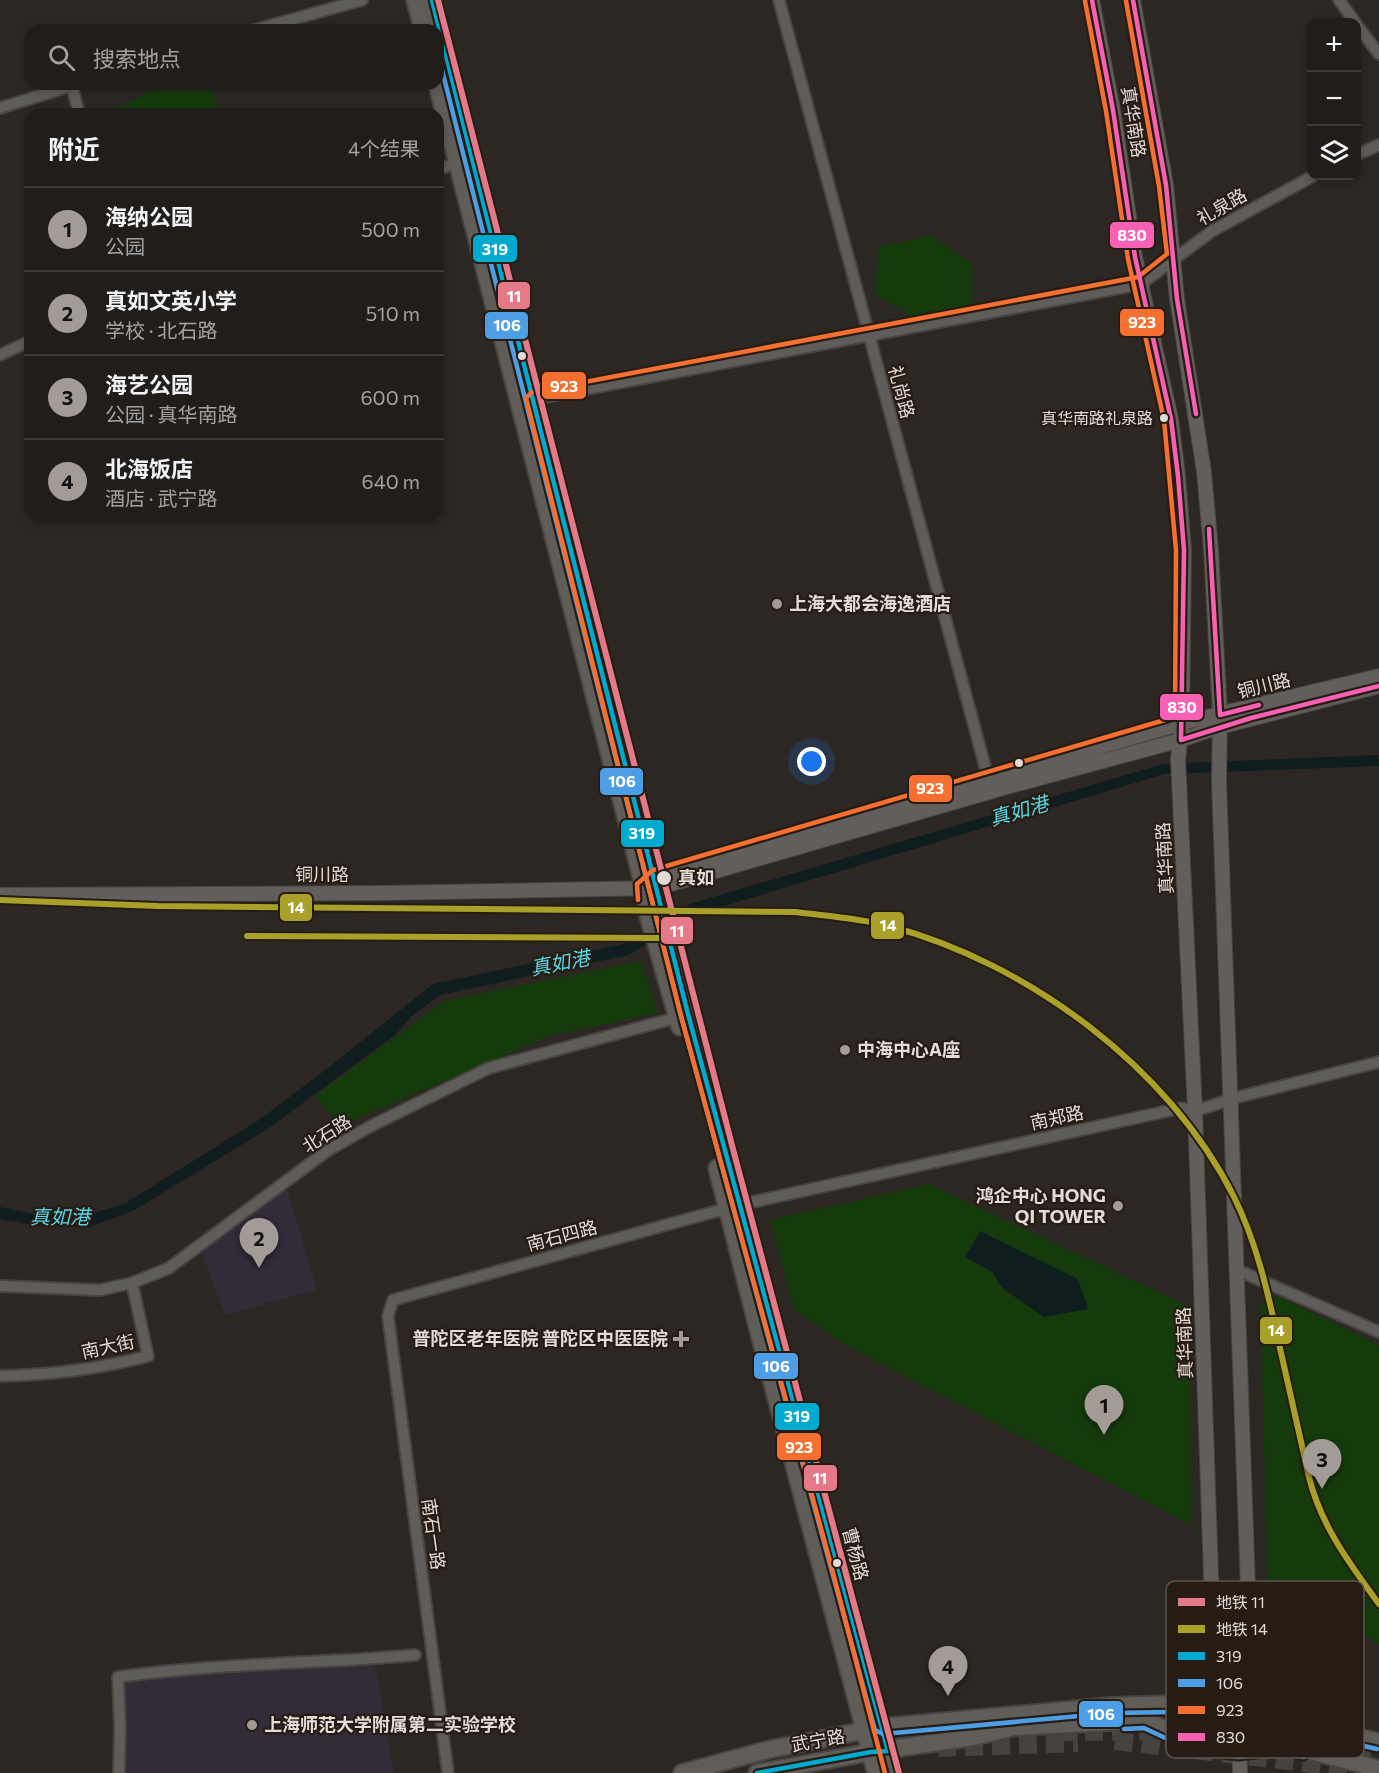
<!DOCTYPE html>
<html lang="zh">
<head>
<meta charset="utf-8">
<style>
	body { margin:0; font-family:Commissioner,"Noto Sans SC",sans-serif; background:#2d2a27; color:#f1f3f6 }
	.controls { position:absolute; right:18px; top:18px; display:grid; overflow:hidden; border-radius:12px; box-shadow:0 3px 9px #0003 }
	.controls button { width:54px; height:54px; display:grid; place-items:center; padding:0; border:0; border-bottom:2px solid #3e3b39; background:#211d1a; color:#f1f3f6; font:30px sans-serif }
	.you { position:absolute; left:812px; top:762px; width:21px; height:21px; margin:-15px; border:4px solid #fff; border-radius:50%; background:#1a73e8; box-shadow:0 0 0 9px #1a73e833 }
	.badge { display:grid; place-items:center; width:39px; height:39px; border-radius:50%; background:#a39c96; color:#111; font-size:20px; font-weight:700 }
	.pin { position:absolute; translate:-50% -50px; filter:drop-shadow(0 2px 3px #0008) }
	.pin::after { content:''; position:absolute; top:32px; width:21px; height:18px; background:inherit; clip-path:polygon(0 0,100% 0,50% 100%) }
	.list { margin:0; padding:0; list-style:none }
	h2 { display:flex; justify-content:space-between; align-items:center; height:78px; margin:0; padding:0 24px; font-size:26px }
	h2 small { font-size:20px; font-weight:400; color:#a2a2a2 }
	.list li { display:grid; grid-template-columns:39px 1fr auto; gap:18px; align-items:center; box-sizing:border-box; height:84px; padding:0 24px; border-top:2px solid #3e3b39 }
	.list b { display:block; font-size:22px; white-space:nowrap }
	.list p { margin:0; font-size:20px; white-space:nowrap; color:#a2a2a2 }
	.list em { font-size:20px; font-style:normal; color:#a2a2a2 }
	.icon { flex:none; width:33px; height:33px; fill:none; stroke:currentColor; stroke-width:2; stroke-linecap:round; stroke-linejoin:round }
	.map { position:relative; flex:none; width:1379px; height:1773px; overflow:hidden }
	.search { position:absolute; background:#211d1a; box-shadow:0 3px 9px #0003; left:24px; top:24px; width:420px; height:66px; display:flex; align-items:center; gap:15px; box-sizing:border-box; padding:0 21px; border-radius:18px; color:#a2a2a2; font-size:22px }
	.panel { position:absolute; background:#211d1a; box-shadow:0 3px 9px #0003; left:24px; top:108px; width:420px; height:414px; border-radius:18px }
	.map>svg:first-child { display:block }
	.education { fill:#322b38 }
	.green { fill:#153b0c }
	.water { fill:#0f1d1e }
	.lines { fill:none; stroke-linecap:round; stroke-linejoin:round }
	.highway-tunnel { stroke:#47423d; stroke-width:18; stroke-dasharray:18 9; stroke-linecap:butt }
	.street-casing { stroke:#48443f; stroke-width:14 }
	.secondary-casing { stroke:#48443f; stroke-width:16 }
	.primary-casing { stroke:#48443f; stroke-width:20 }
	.street { stroke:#5f5d5a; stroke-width:10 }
	.secondary { stroke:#625e5c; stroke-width:14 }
	.primary { stroke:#605d59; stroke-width:16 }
	.bus-1-casing { stroke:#271c13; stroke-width:9 }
	.bus-2-casing { stroke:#271c13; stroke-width:9 }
	.bus-3-casing { stroke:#271c13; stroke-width:9 }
	.bus-4-casing { stroke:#271c13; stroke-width:9 }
	.bus-1 { stroke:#00a9ce; stroke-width:4.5 }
	.bus-2 { stroke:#4d9ee5; stroke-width:4.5 }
	.bus-3 { stroke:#f46f30; stroke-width:4.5 }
	.bus-4 { stroke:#f860b3; stroke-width:4.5 }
	.metro-1-casing { stroke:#271c13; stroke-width:10 }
	.metro-2-casing { stroke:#271c13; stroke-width:10 }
	.metro-1 { stroke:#e47988; stroke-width:6 }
	.metro-2 { stroke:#a8a029; stroke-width:6 }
	.bus-dot { fill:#e3dbd5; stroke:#271c13; stroke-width:2 }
	.poi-dot { fill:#a39c96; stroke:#271c13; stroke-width:2 }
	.labels { text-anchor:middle; stroke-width:4.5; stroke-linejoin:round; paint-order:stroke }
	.bus-label { font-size:16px; fill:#e3dbd5; stroke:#271c13; text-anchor:end }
	.street-label { font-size:18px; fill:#e3dbd5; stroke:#271c13 }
	.poi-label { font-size:18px; font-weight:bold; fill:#e3dbd5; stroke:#271c13; text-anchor:start }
	.stop-label { font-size:18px; font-weight:bold; fill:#e3dbd5; stroke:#271c13; text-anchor:start }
	.water-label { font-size:20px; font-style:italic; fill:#57d5e4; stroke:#271c13 }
	.key { fill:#271c13; stroke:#5f554d; stroke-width:1.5 }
	.key-label { font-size:16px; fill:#e3dbd5 }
	.line-badge { stroke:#271c13; stroke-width:2 }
	.badge-label { font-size:16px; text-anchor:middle; font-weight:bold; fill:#fff }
</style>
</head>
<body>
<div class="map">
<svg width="1379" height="1773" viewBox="0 0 1379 1773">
	<rect width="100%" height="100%" fill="#2c2722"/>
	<path class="education" d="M285,1182l32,108 -92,25 -26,-69z
		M374,1658l20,115h-276v-96z"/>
	<path class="green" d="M168,84h41l11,30h-109l-1,-3z
		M931,235l41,29v45l-61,7 -37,-22 5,-47z
		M641,961l17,52 -109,23 -209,90 -25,-30 129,-95z
		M929,1184l261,123 1,218 -348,-181 -49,-35 -24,-89z
		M1277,1296l102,49v299l-19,-11 -52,70 -38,-52 -10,-347z"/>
	<path class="water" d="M1379,755v11l-215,8 -470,141 -65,40 -189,40 -29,22 -16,18 -126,93 -136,83 -44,16 -51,-1 -38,-7v-12l39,8 45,1 40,-12 135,-84 69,-52 105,-84 191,-40 44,-29 22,-11 473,-140z
		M980,1231l98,48 10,30 -44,8 -42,-29 -10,-16 -27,-15z"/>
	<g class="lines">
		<path class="highway-tunnel" d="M1058,1732l164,-1 142,17 15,4
			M870,1740l65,-3
			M1115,1741l183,21 68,11
			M938,1748l140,-5"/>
		<defs>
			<path id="street" d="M779,0l211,785
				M1339,0l16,22
				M1356,24l23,30
				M254,30l108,-30
				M72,86l7,28
				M0,108l77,-24
				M1356,155l23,-10
				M438,169l25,-8
				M0,355l30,-14
				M528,400l613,-116 71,-53 101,-55
				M1237,1270l142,62
				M0,1286l100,4 32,-7 37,-15 158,-117 44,-25 118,-58 194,-52
				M0,1376c51,-1 99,-7 148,-20l-16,-73
				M119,1773l1,-46 -2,-50c98,-14 198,-13 297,-22
				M448,1773l-60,-457 5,-16 346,-95 442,-97 14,3 43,-14 141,-35"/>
			<path id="secondary" d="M1092,0l21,110 22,147 36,162 7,57 6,74 -2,173 -4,36 17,352 18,522 24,80
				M1133,0l33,185 11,114 27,173 7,77 9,166 -1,67 30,833 -2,38 -8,65 1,55
				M647,885l8,-8 527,-154 197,-47
				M0,895l380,-2 277,-5 353,-102 171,-46 38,-13 160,-41"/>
			<path id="primary" d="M415,0l8,30
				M432,0l146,573 110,441 150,549 55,210
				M437,84l207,804 4,27 32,112
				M717,1168l42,165 117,440
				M682,1773l85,-23 115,-23 230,-21 62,-2 65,14 44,2 96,22
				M757,1773l114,-21 102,-15 42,-10 130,-7 49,23 45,7 46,-6 94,25"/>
		</defs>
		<use href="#street" class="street-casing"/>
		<use href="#secondary" class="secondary-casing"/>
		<use href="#primary" class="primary-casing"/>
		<use href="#street" class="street"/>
		<use href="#secondary" class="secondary"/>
		<use href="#primary" class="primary"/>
		<defs>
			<path id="bus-1" d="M432,0l256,1014 200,737
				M757,1773l114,-21 17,-1"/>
			<path id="bus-2" d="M438,54l243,962 194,714 8,4 229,-21 61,-1 65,13 44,2 95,22
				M1124,1729l20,-1 47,22 47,7 46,-5 20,5"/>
			<path id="bus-3" d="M638,900l-1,-16 16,-14 522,-153 1,-167 -12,-130 -36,-161 -22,-148 -21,-110
				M885,1773l-54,-208 -150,-549 -155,-618 6,-6 606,-115 29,-23 -8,-68 -33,-185"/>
			<path id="bus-4" d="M1092,0l21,110 22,147 36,162 7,57 6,74 -3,190 70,-22 128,-32
				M1133,0l33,185 11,114 19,115
				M1209,529l11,186 39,-10"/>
		</defs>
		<use href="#bus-1" class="bus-1-casing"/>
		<use href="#bus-2" class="bus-2-casing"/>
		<use href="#bus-3" class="bus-3-casing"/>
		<use href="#bus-4" class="bus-4-casing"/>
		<use href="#bus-1" class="bus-1"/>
		<use href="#bus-2" class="bus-2"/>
		<use href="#bus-3" class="bus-3"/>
		<use href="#bus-4" class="bus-4"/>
		<defs>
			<path id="metro-1" d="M438,0l296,1153 165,620"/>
			<path id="metro-2" d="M0,900l158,6 637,6c32,4 64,6 94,14 139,37 280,141 345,271 25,50 36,106 48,160 9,40 18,80 27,120 12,49 41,87 70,127
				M247,936l412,2"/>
		</defs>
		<use href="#metro-1" class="metro-1-casing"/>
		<use href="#metro-2" class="metro-2-casing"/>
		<use href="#metro-1" class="metro-1"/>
		<use href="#metro-2" class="metro-2"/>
	</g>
	<g class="bus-dot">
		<circle cx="522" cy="356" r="5"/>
		<circle cx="1164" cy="418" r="5"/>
		<circle cx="1019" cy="763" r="5"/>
		<circle cx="664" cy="878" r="8"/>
		<circle cx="837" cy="1563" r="5"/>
	</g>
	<g class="poi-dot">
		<circle cx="777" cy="604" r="6"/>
		<circle cx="845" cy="1050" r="6"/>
		<circle cx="1118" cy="1206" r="6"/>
		<path d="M678 1330h6v6h6v6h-6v6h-6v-6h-6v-6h6z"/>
		<circle cx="252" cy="1725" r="6"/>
	</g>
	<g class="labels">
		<g class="bus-label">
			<text x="1153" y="424">真华南路礼泉路</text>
		</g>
		<g class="street-label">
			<text transform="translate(1133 122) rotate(81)" y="6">真华南路</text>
			<text transform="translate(1222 207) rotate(-30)" y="6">礼泉路</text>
			<text transform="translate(901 392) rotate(75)" y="6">礼尚路</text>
			<text transform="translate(1264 686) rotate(-14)" y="6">铜川路</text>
			<text transform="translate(1165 858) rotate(-93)" y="6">真华南路</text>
			<text x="322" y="881">铜川路</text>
			<text transform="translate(1057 1118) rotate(-12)" y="6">南郑路</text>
			<text transform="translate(327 1134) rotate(-32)" y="6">北石路</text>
			<text transform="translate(562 1236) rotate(-15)" y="6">南石四路</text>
			<text transform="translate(1185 1343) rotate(-92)" y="6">真华南路</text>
			<text transform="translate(108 1347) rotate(-12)" y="6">南大街</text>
			<text transform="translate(433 1534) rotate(82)" y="6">南石一路</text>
			<text transform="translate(855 1554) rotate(75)" y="6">曹杨路</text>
			<text transform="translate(818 1741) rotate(-10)" y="6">武宁路</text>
		</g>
		<g class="poi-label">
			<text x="789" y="610">上海大都会海逸酒店</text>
			<text x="857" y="1056">中海中心A座</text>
			<text x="1106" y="1202" text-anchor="end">鸿企中心 HONG<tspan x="1106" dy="21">QI TOWER</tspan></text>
			<text x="668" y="1345" text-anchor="end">普陀区老年医院 普陀区中医医院</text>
			<text x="264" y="1731">上海师范大学附属第二实验学校</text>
		</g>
		<g class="stop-label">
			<text x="678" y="884">真如</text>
		</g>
		<g class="water-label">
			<text transform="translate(1019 811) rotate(-16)" y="7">真如港</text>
			<text transform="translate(560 963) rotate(-11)" y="7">真如港</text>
			<text x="60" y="1224">真如港</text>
		</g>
	</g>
	<rect x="1166" y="1581" width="198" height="177" rx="9" class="key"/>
	<rect x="1178" y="1598" width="27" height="8" fill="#e47988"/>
	<rect x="1178" y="1625" width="27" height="8" fill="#a8a029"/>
	<rect x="1178" y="1652" width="27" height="8" fill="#00a9ce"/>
	<rect x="1178" y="1679" width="27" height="8" fill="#4d9ee5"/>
	<rect x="1178" y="1706" width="27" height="8" fill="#f46f30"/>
	<rect x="1178" y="1733" width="27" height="8" fill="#f860b3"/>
	<g class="key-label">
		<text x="1216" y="1608">地铁 11</text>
		<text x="1216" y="1635">地铁 14</text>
		<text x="1216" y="1662">319</text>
		<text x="1216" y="1689">106</text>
		<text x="1216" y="1716">923</text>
		<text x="1216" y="1743">830</text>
	</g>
	<g class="line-badge">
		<rect x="1109" y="221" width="46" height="28" rx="6" fill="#f860b3"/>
		<rect x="472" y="234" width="46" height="29" rx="6" fill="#00a9ce"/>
		<rect x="497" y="281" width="34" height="29" rx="6" fill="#e47988"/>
		<rect x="1119" y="308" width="46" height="29" rx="6" fill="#f46f30"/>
		<rect x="484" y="311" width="45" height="29" rx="6" fill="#4d9ee5"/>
		<rect x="541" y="371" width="46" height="29" rx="6" fill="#f46f30"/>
		<rect x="1159" y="693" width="45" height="28" rx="6" fill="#f860b3"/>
		<rect x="599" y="767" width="45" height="29" rx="6" fill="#4d9ee5"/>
		<rect x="908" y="774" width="45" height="29" rx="6" fill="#f46f30"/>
		<rect x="620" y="819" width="45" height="29" rx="6" fill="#00a9ce"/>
		<rect x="279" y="893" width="34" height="29" rx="6" fill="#a8a029"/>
		<rect x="870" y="911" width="35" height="29" rx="6" fill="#a8a029"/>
		<rect x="660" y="916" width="34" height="29" rx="6" fill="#e47988"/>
		<rect x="1259" y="1316" width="34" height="29" rx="6" fill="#a8a029"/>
		<rect x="753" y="1352" width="46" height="28" rx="6" fill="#4d9ee5"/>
		<rect x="774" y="1402" width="46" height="29" rx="6" fill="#00a9ce"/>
		<rect x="776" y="1432" width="46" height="29" rx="6" fill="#f46f30"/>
		<rect x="803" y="1464" width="35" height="28" rx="6" fill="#e47988"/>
		<rect x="1078" y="1700" width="46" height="28" rx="6" fill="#4d9ee5"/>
	</g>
	<g class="badge-label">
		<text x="1132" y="241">830</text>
		<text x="495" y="255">319</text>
		<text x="514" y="302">11</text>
		<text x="1142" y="328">923</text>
		<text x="507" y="331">106</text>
		<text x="564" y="392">923</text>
		<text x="1182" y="713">830</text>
		<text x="622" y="787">106</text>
		<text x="930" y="794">923</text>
		<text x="642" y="839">319</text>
		<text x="296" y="913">14</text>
		<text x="888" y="931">14</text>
		<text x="677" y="937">11</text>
		<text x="1276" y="1336">14</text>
		<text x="776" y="1372">106</text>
		<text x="797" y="1422">319</text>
		<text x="799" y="1453">923</text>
		<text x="820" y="1484">11</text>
		<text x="1101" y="1720">106</text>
	</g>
</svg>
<div class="controls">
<button>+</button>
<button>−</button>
<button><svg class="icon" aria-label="layers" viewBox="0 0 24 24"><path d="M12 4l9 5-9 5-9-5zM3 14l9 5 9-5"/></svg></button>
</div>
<div class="you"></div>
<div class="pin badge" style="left:1104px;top:1435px">1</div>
<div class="pin badge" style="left:259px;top:1268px">2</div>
<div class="pin badge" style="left:1322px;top:1489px">3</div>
<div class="pin badge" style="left:948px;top:1696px">4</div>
<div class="search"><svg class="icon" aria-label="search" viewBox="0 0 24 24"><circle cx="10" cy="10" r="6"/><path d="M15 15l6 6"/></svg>搜索地点</div>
<section class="panel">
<h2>附近<small>4个结果</small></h2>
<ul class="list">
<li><span class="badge">1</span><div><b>海纳公园</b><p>公园</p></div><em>500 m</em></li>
<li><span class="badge">2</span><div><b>真如文英小学</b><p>学校 · 北石路</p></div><em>510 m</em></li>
<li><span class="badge">3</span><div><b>海艺公园</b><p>公园 · 真华南路</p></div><em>600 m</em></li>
<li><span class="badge">4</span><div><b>北海饭店</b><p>酒店 · 武宁路</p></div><em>640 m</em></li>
</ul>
</section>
</div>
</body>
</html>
